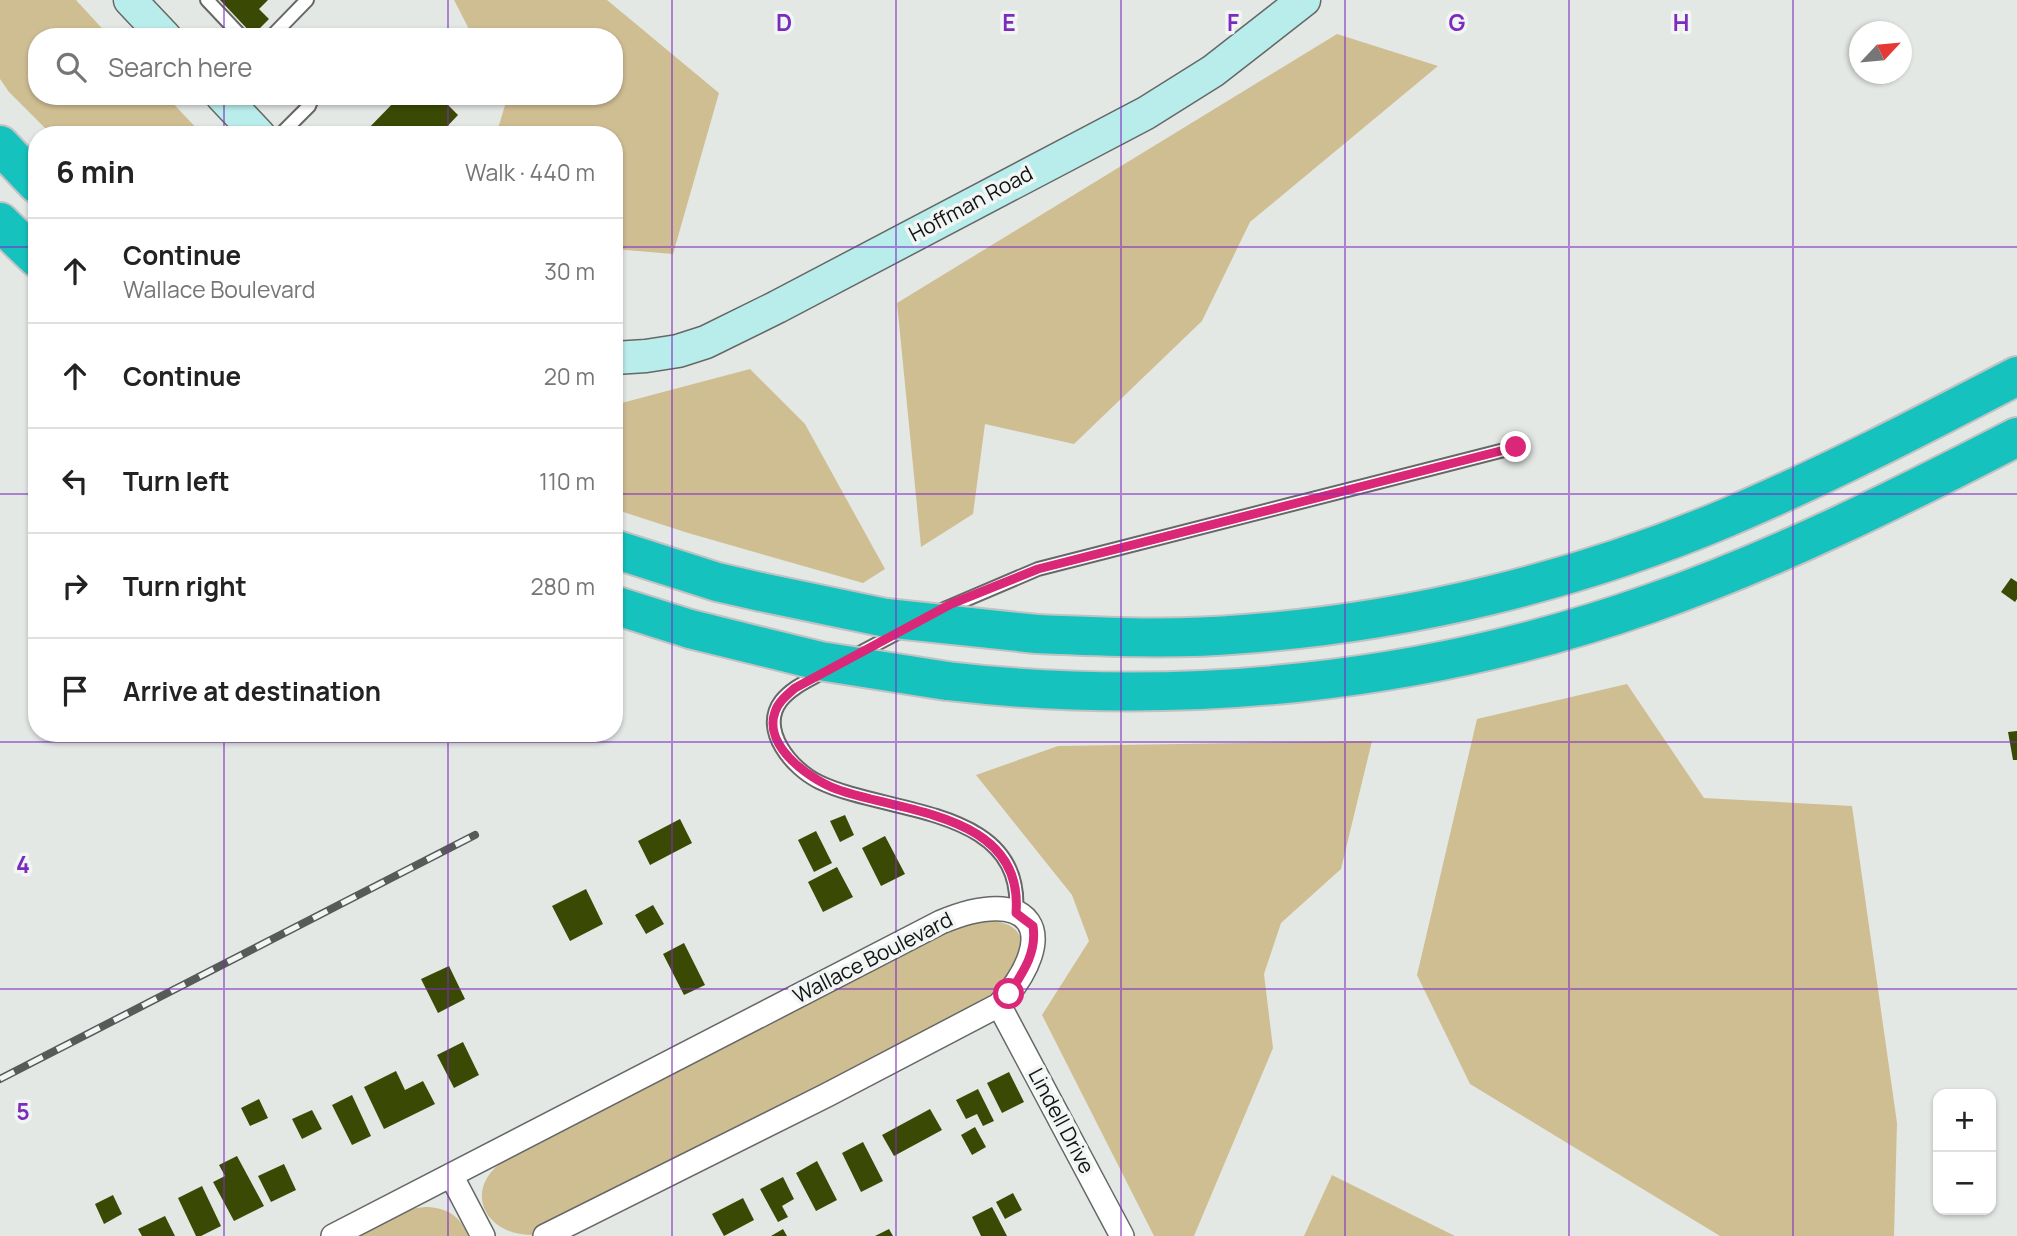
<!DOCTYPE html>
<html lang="en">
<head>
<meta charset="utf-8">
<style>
	body { margin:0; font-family:Manrope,sans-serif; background:#f2f2f2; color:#222 }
	.controls { position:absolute; right:21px; bottom:21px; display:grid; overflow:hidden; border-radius:14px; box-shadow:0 2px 5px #0004 }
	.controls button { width:63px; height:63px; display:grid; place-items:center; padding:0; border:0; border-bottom:2px solid #e0e0e0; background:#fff; color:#222; font:35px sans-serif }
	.compass { position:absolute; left:1849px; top:21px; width:63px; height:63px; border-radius:50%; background:#fff; box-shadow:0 2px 5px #0004; rotate:64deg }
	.stop { position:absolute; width:21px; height:21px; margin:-16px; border:5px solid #db2777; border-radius:50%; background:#fff }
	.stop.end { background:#db2777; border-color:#fff; box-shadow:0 2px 7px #0008 }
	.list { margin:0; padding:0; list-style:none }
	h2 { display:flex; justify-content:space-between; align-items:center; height:91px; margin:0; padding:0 28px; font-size:30px }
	h2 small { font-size:23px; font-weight:400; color:#767676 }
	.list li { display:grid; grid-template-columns:46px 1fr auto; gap:21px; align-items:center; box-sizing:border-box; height:105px; padding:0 28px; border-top:2px solid #e0e0e0 }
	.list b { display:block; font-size:26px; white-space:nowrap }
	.list p { margin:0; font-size:23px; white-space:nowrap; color:#767676 }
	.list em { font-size:23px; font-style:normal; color:#767676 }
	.icon { flex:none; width:38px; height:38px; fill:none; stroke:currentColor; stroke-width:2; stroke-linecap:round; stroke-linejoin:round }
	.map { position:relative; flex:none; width:2017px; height:1236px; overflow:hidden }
	.search { position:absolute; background:#fff; box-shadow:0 2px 5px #0004; left:28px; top:28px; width:595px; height:77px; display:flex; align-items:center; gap:18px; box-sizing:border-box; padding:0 24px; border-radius:28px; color:#767676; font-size:26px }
	.panel { position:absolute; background:#fff; box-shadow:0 2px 5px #0004; left:28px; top:126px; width:595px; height:616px; border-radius:28px }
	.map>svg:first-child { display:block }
	.green { fill:#d0be93 }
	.building { fill:#3a4a04 }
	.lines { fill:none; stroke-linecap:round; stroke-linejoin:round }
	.lane-casing { stroke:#656866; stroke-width:16 }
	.street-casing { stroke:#656866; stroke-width:26 }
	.secondary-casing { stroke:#656866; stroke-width:35 }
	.highway-casing { stroke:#c1c2c2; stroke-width:42 }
	.lane { stroke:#fff; stroke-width:12 }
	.street { stroke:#fff; stroke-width:23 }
	.secondary { stroke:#b9edeb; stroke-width:32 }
	.highway { stroke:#16c2bd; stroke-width:38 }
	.rail-casing { stroke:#585a59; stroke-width:8 }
	.rail { stroke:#f1f5f3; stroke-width:5; stroke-dasharray:16; stroke-linecap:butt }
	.highway-bridge-casing { stroke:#c1c2c2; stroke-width:42; stroke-linecap:butt }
	.highway-bridge { stroke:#16c2bd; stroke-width:38 }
	.route { stroke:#db2777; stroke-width:9 }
	.grid { fill:none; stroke:#7b2cbf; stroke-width:2; stroke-opacity:0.55 }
	.labels { text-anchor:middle; stroke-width:7; stroke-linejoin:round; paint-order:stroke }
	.street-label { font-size:21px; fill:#121413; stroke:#f1f5f3 }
	.grid-label { font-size:23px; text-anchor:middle; font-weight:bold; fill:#7b2cbf; stroke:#f1f5f3; stroke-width:7; stroke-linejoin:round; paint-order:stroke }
</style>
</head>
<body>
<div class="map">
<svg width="2017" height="1236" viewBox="0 0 2017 1236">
	<rect width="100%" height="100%" fill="#e4e8e5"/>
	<path class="green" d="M0,0h76l34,37h-73v59h129l37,39h-151l-43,-43 -9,-13z
		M454,0h153l112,93 -46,161 -59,-5v-114h-118l10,-33 -2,-6h110v-59h-141z
		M1337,34l101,32 -188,156 -48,99 -128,123 -89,-20 -12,90 -52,33 -24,-244z
		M750,369l55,55 80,145 -22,14 -175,-50 -74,-24v-104z
		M1627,684l77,114 148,8 45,317 -3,113h-174l-250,-152 -53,-109 60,-256z
		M1372,741l-31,128 -60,54 -17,51 9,74 -79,188h-40l-112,-221 47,-74 -17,-46 -96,-120 82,-29z
		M992,921c50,5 26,49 3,71 -7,6 -15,11 -22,16l-439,227c-51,1 -72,-47 -29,-75l439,-227 26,-9z
		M1332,1175l123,61h-151z
		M425,1207c21,0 36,9 43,29h-111l52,-27z"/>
	<path class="building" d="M220,0h48l-9,9 10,10 -16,16z
		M400,96h39l19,19 -19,20h-77z
		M2011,578l6,4v17l-2,3 -14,-10z
		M2017,731v29h-4l-5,-28z
		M845,815l9,20 -14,7 -10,-21z
		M680,819l12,24 -42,22 -12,-24z
		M816,831l16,32 -18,9 -16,-32z
		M885,836l20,38 -24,12 -19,-38z
		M837,867l16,30 -30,15 -15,-30z
		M586,889l17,35 -33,17 -18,-35z
		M653,905l11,19 -18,10 -11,-19z
		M684,943l21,42 -21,10 -21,-41z
		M449,966l16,33 -27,14 -17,-34z
		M463,1042l16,33 -25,13 -17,-33z
		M396,1071l9,19 18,-9 12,23 -51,25 -20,-42z
		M1009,1072l15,30 -22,11 -15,-30z
		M978,1089l16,32 -11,5 -6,-12 -11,5 -10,-19z
		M352,1095l19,41 -19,9 -20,-40z
		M259,1099l9,19 -18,8 -9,-18z
		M930,1109l12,21 -48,26 -12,-21z
		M312,1110l10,19 -20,10 -10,-20z
		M975,1127l11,20 -14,8 -11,-20z
		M863,1142l20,39 -22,11 -19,-39z
		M237,1156l27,50 -30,15 -21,-39 12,-6 -6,-11z
		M817,1161l20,39 -21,11 -20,-38z
		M284,1164l12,26 -25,12 -13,-26z
		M783,1177l11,22 -12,7 6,11 -10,5 -18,-33z
		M202,1186l19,40 -20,10h-5l-18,-38z
		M1013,1193l9,17 -17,9 -9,-17z
		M113,1195l9,19 -18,10 -9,-20z
		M743,1198l11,22 -30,16 -12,-22z
		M992,1207l15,29h-26l-9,-19z
		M165,1216l10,20h-33l-4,-7z
		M783,1229l4,7h-16z
		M889,1229l4,7h-18z"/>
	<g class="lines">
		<defs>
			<path id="lane" d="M207,0l35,37
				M271,37l36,-37
				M280,135l29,-29 4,-10
				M937,612l101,-43 478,-122
				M854,656l49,-26
				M825,671c-15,9 -33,16 -44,30 -22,29 11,68 38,81 68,33 206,23 197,131"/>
			<path id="street" d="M999,1005l123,231
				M451,1175l32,61
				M333,1236l608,-314c90,-38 123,10 58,83l-172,90 -282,141"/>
			<path id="secondary" d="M130,0l35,37
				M222,96l37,39
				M614,358l32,-2 32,-5 28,-9 71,-35 369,-194 67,-42 91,-71"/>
			<path id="highway" d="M0,145l37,39
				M0,222l37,36
				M614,549l103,33 44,10
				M614,605l76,24
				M1037,634c69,3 138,6 207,0 164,-12 330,-52 482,-116 99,-42 195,-92 291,-142
				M947,681c234,27 479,2 702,-77 128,-45 248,-105 368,-167"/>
		</defs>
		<use href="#lane" class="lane-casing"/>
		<use href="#street" class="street-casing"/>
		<use href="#secondary" class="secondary-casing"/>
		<use href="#highway" class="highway-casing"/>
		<use href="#lane" class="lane"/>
		<use href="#street" class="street"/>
		<use href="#secondary" class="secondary"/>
		<use href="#highway" class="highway"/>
		<defs>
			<path id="rail" d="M0,1079l475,-244"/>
		</defs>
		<use href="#rail" class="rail-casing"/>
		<use href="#rail" class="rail"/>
		<defs>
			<path id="highway-bridge" d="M761,592l125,26 151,16
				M690,629l130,32 127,20"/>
		</defs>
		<use href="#highway-bridge" class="highway-bridge-casing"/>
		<use href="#highway-bridge" class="highway-bridge"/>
	</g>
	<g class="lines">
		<path class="route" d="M1009,994c14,-22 28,-41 24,-68l-17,-13c8,-97 -107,-100 -174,-122 -28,-8 -80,-44 -67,-79 3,-10 12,-17 20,-24l156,-84 87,-35 478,-122"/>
	</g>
	<path class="grid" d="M224,0v37M448,0v37M672,0v1236M896,0v1236M1121,0v1236M1345,0v1236M1569,0v1236M1793,0v1236M224,96v39M448,96v39M0,247h37M614,247h1403M0,494h37M614,494h1403M224,733v503M448,733v503M0,742h2017M0,989h2017"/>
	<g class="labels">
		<g class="street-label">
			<text transform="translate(971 204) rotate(-28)" y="7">Hoffman Road</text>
			<text transform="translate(873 958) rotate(-27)" y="7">Wallace Boulevard</text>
			<text transform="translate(1061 1121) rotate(62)" y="7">Lindell Drive</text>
		</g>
	</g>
	<g class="grid-label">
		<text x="784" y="31">D</text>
		<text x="1009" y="31">E</text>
		<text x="1233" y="31">F</text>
		<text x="1457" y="31">G</text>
		<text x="1681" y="31">H</text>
		<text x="23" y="873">4</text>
		<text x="23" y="1120">5</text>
	</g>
</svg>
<div class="controls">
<button>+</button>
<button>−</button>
</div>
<svg class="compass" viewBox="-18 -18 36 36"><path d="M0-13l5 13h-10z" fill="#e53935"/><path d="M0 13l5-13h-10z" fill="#767676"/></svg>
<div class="stop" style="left:1009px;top:994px"></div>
<div class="stop end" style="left:1516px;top:447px"></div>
<div class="search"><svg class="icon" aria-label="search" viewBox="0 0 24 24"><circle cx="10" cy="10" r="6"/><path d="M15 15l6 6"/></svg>Search here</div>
<section class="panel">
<h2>6 min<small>Walk · 440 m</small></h2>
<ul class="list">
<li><svg class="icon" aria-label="ahead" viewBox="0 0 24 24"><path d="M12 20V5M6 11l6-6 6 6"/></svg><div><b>Continue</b><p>Wallace Boulevard</p></div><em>30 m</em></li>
<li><svg class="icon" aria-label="ahead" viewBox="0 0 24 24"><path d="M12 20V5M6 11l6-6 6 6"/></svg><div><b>Continue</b></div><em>20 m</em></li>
<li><svg class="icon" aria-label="left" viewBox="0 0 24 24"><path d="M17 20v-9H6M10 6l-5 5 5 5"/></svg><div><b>Turn left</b></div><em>110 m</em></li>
<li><svg class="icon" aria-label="right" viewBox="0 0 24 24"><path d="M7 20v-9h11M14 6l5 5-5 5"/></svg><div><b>Turn right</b></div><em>280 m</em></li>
<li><svg class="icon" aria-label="arrive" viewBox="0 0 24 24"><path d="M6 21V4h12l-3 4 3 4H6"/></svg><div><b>Arrive at destination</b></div></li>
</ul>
</section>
</div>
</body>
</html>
